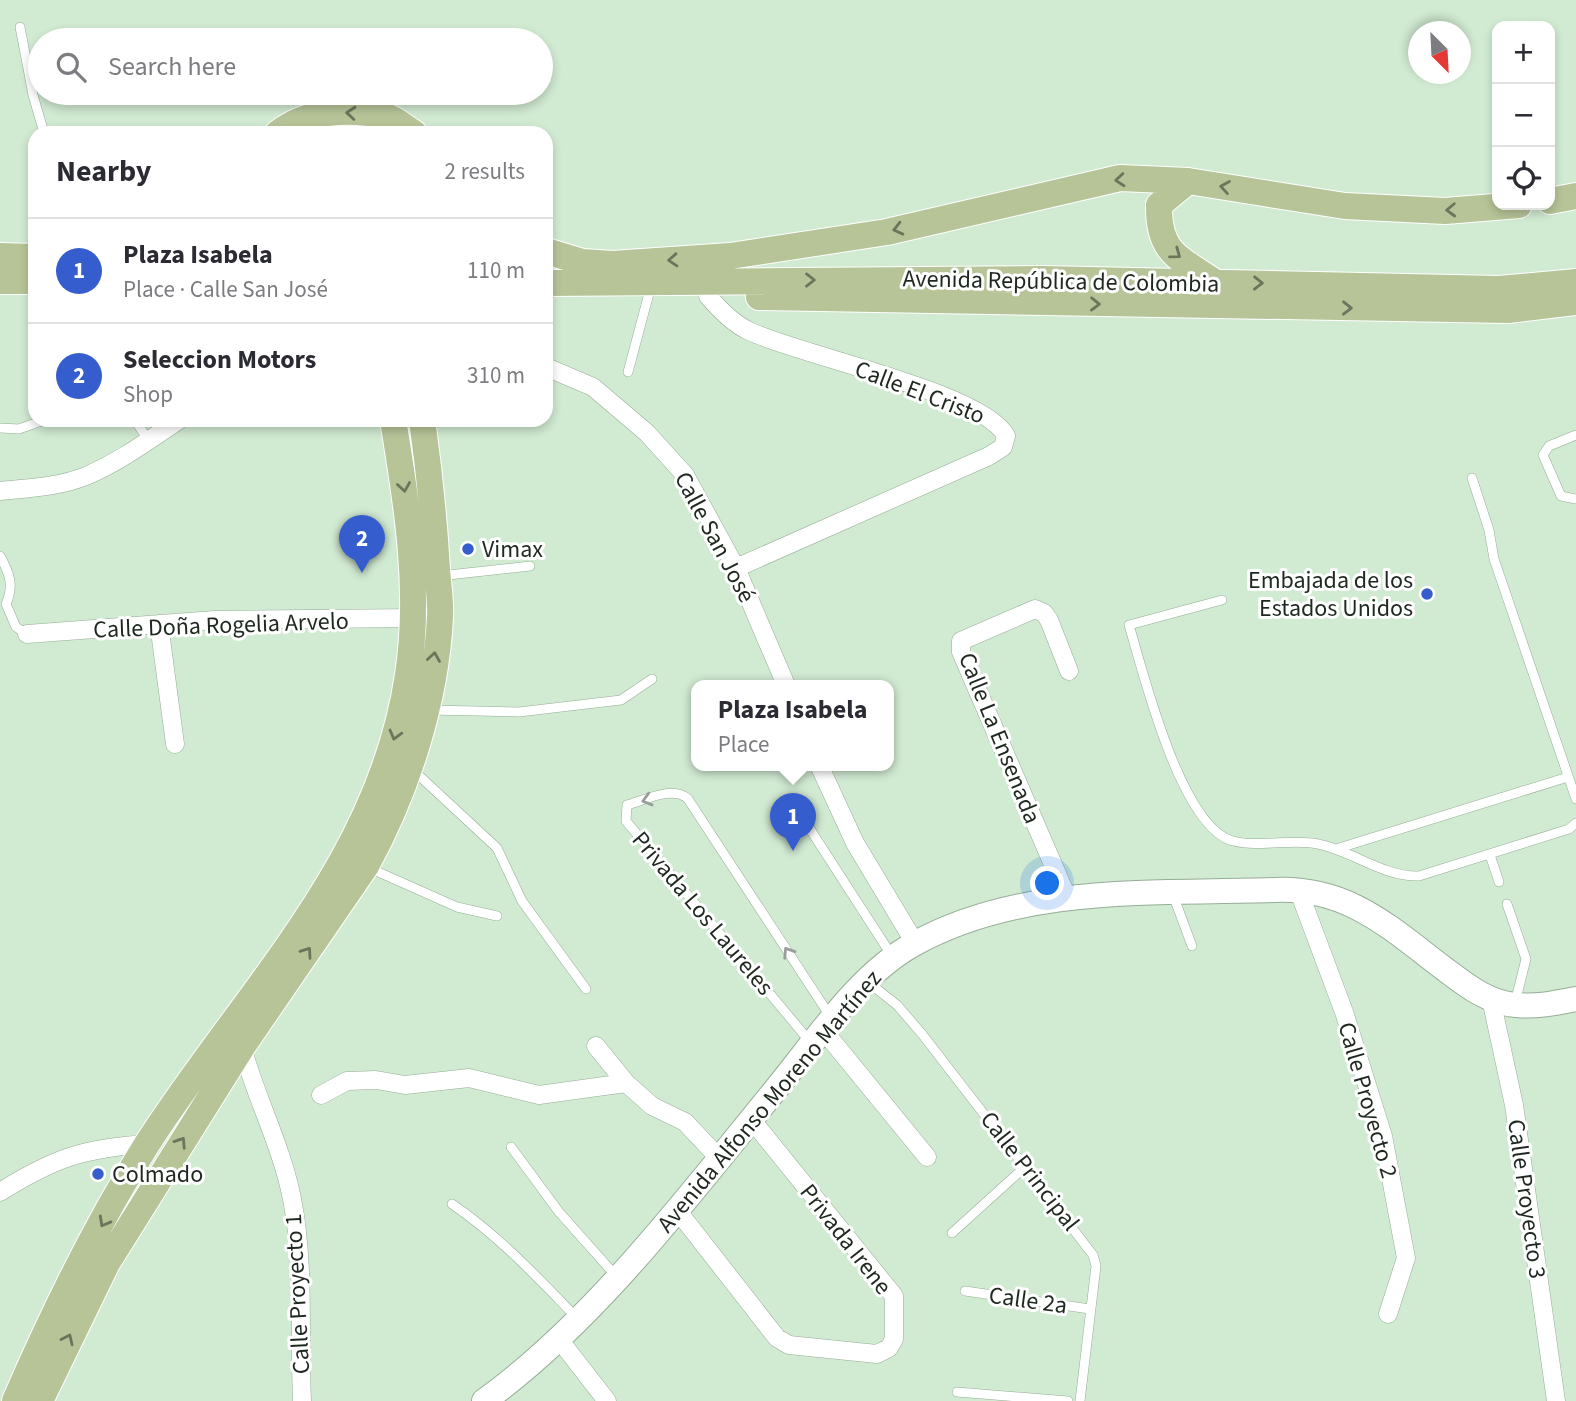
<!DOCTYPE html>
<html lang="en">
<head>
<meta charset="utf-8">
<style>
	body { margin:0; font-family:"Source Sans 3",sans-serif; background:#f7f7f7; color:#2b2b33 }
	.controls { position:absolute; right:21px; top:21px; display:grid; overflow:hidden; border-radius:14px; box-shadow:0 4px 10px #0003 }
	.controls button { width:63px; height:63px; display:grid; place-items:center; padding:0; border:0; border-bottom:2px solid #e1e1e2; background:#fff; color:#2b2b33; font:35px sans-serif }
	.compass { position:absolute; left:1408px; top:21px; width:63px; height:63px; border-radius:50%; background:#fff; box-shadow:0 4px 10px #0003; rotate:156deg }
	.you { position:absolute; left:1048px; top:884px; width:24px; height:24px; margin:-18px; border:5px solid #fff; border-radius:50%; background:#1a73e8; box-shadow:0 0 0 10px #1a73e833 }
	.badge { display:grid; place-items:center; width:46px; height:46px; border-radius:50%; background:#355dcd; color:#fff; font-size:23px; font-weight:700 }
	.pin { position:absolute; translate:-50% -58px; filter:drop-shadow(0 2px 4px #0008) }
	.pin::after { content:''; position:absolute; top:37px; width:24px; height:21px; background:inherit; clip-path:polygon(0 0,100% 0,50% 100%) }
	.popup { position:absolute; left:691px; top:680px; width:203px; height:91px; box-sizing:border-box; display:grid; place-content:center; border-radius:14px; background:#fff; filter:drop-shadow(0 2px 5px #0005); font-size:23px; white-space:nowrap; color:#7c7c81 }
	.popup b { font-size:26px; color:#2b2b33 }
	.popup::after { content:''; position:absolute; left:50%; top:100%; margin-left:-14px; border:14px solid transparent; border-top-color:#fff }
	.list { margin:0; padding:0; list-style:none }
	h2 { display:flex; justify-content:space-between; align-items:center; height:91px; margin:0; padding:0 28px; font-size:30px }
	h2 small { font-size:23px; font-weight:400; color:#7c7c81 }
	.list li { display:grid; grid-template-columns:46px 1fr auto; gap:21px; align-items:center; box-sizing:border-box; height:105px; padding:0 28px; border-top:2px solid #e1e1e2 }
	.list b { display:block; font-size:26px; white-space:nowrap }
	.list p { margin:0; font-size:23px; white-space:nowrap; color:#7c7c81 }
	.list em { font-size:23px; font-style:normal; color:#7c7c81 }
	.icon { flex:none; width:38px; height:38px; fill:none; stroke:currentColor; stroke-width:2; stroke-linecap:round; stroke-linejoin:round }
	.map { position:relative; flex:none; width:1576px; height:1401px; overflow:hidden }
	.search { position:absolute; background:#fff; box-shadow:0 4px 10px #0003; left:28px; top:28px; width:525px; height:77px; display:flex; align-items:center; gap:18px; box-sizing:border-box; padding:0 24px; border-radius:38px; color:#7c7c81; font-size:26px }
	.panel { position:absolute; background:#fff; box-shadow:0 4px 10px #0003; left:28px; top:126px; width:525px; height:301px; border-radius:21px }
	.map>svg:first-child { display:block }
	.lines { fill:none; stroke-linecap:round; stroke-linejoin:round }
	.service-casing { stroke:#95ad96; stroke-width:10 }
	.minor-casing { stroke:#95ad96; stroke-width:19 }
	.secondary-casing { stroke:#95ad96; stroke-width:26 }
	.primary-casing { stroke:#fff; stroke-width:28 }
	.service { stroke:#fff; stroke-width:9 }
	.minor { stroke:#fff; stroke-width:18 }
	.secondary { stroke:#fff; stroke-width:24 }
	.primary { stroke:#b7c498; stroke-width:26 }
	.oneway { stroke:#6a765c }
	.oneway2 { stroke:#9a9e9a }
	.poi-dot { fill:#355dcd; stroke:#fff; stroke-width:2.5 }
	.labels { text-anchor:middle; stroke-width:6; stroke-linejoin:round; paint-order:stroke }
	.street-label { font-size:24px; fill:#1e281f; stroke:#fff }
	.poi-label { font-size:24px; fill:#1e281f; stroke:#fff; text-anchor:start }
</style>
</head>
<body>
<div class="map">
<svg width="1576" height="1401" viewBox="0 0 1576 1401">
	<rect width="100%" height="100%" fill="#d1ead2"/>
	<g class="lines">
		<defs>
			<path id="service" d="M20,27l13,68 11,38
				M628,372l23,-86
				M135,420l13,20
				M0,428l19,1 25,-9
				M1576,435l-27,11 -6,9 18,41 15,3
				M1472,478l17,52 5,29 82,240
				M0,556c10,18 14,30 6,48l10,23 11,7
				M439,576l91,-10
				M1222,600l-93,25c14,47 52,203 104,216 28,7 58,-3 85,3 35,7 65,33 101,32l150,-47 7,-6
				M430,710l89,2 102,-12 31,-21
				M413,770l84,78 25,53 64,88
				M797,809l95,147
				M1336,849l232,-72
				M1490,855l9,27
				M367,867l90,40 40,9
				M1173,895l19,51
				M1507,904l19,55 -11,44
				M868,982l29,23 25,29 171,221 3,11 -16,135
				M811,1043l-185,-222 1,-16c18,-5 47,-20 61,-6l142,217
				M511,1147l48,65 57,64
				M452,1204c47,32 85,73 125,114
				M952,1233l74,-67
				M965,1291l125,18
				M957,1392l111,9"/>
			<path id="minor" d="M708,296c11,13 26,28 41,35 50,24 236,62 257,105l-3,11 -14,9 -253,112
				M546,367l47,20 54,46 38,42 51,93 50,117
				M0,491c28,-3 59,-4 86,-15 33,-14 63,-36 93,-56
				M159,624l16,120
				M27,634l188,-14 207,-2
				M819,765l36,78 60,100
				M1298,889l46,123 39,124 23,122 -18,56
				M1068,899l-107,-247v-11l74,-32 9,4 5,7 20,51
				M1491,999l23,106 42,296
				M824,1031l103,126
				M237,1045l5,2c14,51 40,100 50,152 13,66 7,135 10,202
				M596,1046l30,37
				M321,1095l26,-14 29,-1 29,5 64,-7 70,17 87,-12 26,23 33,16 34,36
				M0,1192c54,-34 84,-44 148,-48
				M677,1210l100,128 12,7 88,9 12,-6 5,-9v-43l-143,-177
				M558,1338l49,63"/>
			<path id="secondary" d="M484,1401c111,-80 206,-207 292,-312 40,-49 83,-115 138,-145 108,-60 242,-50 361,-54 74,-3 115,38 171,80 21,16 43,33 70,35 21,2 40,-2 60,-6"/>
			<path id="primary" d="M278,133c30,-23 71,-25 107,-17 10,2 20,12 29,17
				M1188,181l-29,24c-1,49 21,53 57,78
				M1550,201l26,-5
				M546,251l36,11 31,2 117,-8 157,-24 233,-54 68,3 157,25 100,5 74,-6
				M0,256l35,1
				M0,281h35
				M546,283l496,-4 457,10 77,-7
				M759,297l749,13 68,-8
				M15,1401c38,-88 81,-176 132,-257 98,-153 233,-280 261,-469 13,-85 -1,-171 -15,-255
				M40,1401l67,-138 135,-216 124,-181c40,-73 70,-164 74,-249 1,-16 -2,-32 -3,-48 -3,-50 -8,-100 -15,-149"/>
		</defs>
		<use href="#service" class="service-casing"/>
		<use href="#minor" class="minor-casing"/>
		<use href="#secondary" class="secondary-casing"/>
		<use href="#primary" class="primary-casing"/>
		<use href="#service" class="service"/>
		<use href="#minor" class="minor"/>
		<use href="#secondary" class="secondary"/>
		<use href="#primary" class="primary"/>
	</g>
	<defs><path id="oneway-chevron" d="M-2-3.5L2.5 0L-2 3.5" fill="none" stroke-width="1.6" stroke-linecap="round" stroke-linejoin="round" transform="scale(1.75)"/></defs>
	<g class="oneway">
		<use href="#oneway-chevron" transform="translate(351 113) rotate(-175)"/>
		<use href="#oneway-chevron" transform="translate(1120 180) rotate(175)"/>
		<use href="#oneway-chevron" transform="translate(1225 187) rotate(-171)"/>
		<use href="#oneway-chevron" transform="translate(1451 210) rotate(178)"/>
		<use href="#oneway-chevron" transform="translate(898 229) rotate(166)"/>
		<use href="#oneway-chevron" transform="translate(1176 254) rotate(36)"/>
		<use href="#oneway-chevron" transform="translate(673 260) rotate(176)"/>
		<use href="#oneway-chevron" transform="translate(810 280)"/>
		<use href="#oneway-chevron" transform="translate(1258 283) rotate(1)"/>
		<use href="#oneway-chevron" transform="translate(1095 304) rotate(1)"/>
		<use href="#oneway-chevron" transform="translate(1347 308) rotate(1)"/>
		<use href="#oneway-chevron" transform="translate(404 487) rotate(81)"/>
		<use href="#oneway-chevron" transform="translate(434 657) rotate(-81)"/>
		<use href="#oneway-chevron" transform="translate(395 735) rotate(105)"/>
		<use href="#oneway-chevron" transform="translate(307 952) rotate(-55)"/>
		<use href="#oneway-chevron" transform="translate(181 1142) rotate(-57)"/>
		<use href="#oneway-chevron" transform="translate(104 1222) rotate(119)"/>
		<use href="#oneway-chevron" transform="translate(68 1339) rotate(-65)"/>
	</g>
	<g class="oneway2">
		<use href="#oneway-chevron" transform="translate(647 800) rotate(164)"/>
		<use href="#oneway-chevron" transform="translate(788 952) rotate(-123)"/>
	</g>
	<g class="poi-dot">
		<circle cx="468" cy="549" r="7"/>
		<circle cx="1427" cy="594" r="7"/>
		<circle cx="98" cy="1174" r="7"/>
	</g>
	<g class="labels">
		<g class="street-label">
			<text transform="translate(1061 281) rotate(1)" y="8">Avenida República de Colombia</text>
			<text transform="translate(920 392) rotate(21)" y="8">Calle El Cristo</text>
			<text transform="translate(715 537) rotate(62)" y="8">Calle San José</text>
			<text transform="translate(221 625) rotate(-2)" y="8">Calle Doña Rogelia Arvelo</text>
			<text transform="translate(1000 738) rotate(68)" y="8">Calle La Ensenada</text>
			<text transform="translate(703 913) rotate(50)" y="8">Privada Los Laureles</text>
			<text transform="translate(1368 1100) rotate(74)" y="8">Calle Proyecto 2</text>
			<text transform="translate(769 1101) rotate(-50)" y="8">Avenida Alfonso Moreno Martínez</text>
			<text transform="translate(1030 1171) rotate(52)" y="8">Calle Principal</text>
			<text transform="translate(1527 1199) rotate(82)" y="8">Calle Proyecto 3</text>
			<text transform="translate(846 1239) rotate(52)" y="8">Privada Irene</text>
			<text transform="translate(297 1294) rotate(-93)" y="8">Calle Proyecto 1</text>
			<text transform="translate(1028 1300) rotate(8)" y="8">Calle 2a</text>
		</g>
		<g class="poi-label">
			<text x="482" y="557">Vimax</text>
			<text x="1413" y="588" text-anchor="end">Embajada de los<tspan x="1413" dy="28">Estados Unidos</tspan></text>
			<text x="112" y="1182">Colmado</text>
		</g>
	</g>
</svg>
<div class="controls">
<button>+</button>
<button>−</button>
<button><svg class="icon" aria-label="locate" viewBox="0 0 24 24"><circle cx="12" cy="12" r="6"/><path d="M12 2v4M12 18v4M2 12h4M18 12h4"/></svg></button>
</div>
<svg class="compass" viewBox="-18 -18 36 36"><path d="M0-13l5 13h-10z" fill="#e53935"/><path d="M0 13l5-13h-10z" fill="#7c7c81"/></svg>
<div class="you"></div>
<div class="pin badge" style="left:793px;top:851px">1</div>
<div class="popup"><b>Plaza Isabela</b>Place</div>
<div class="pin badge" style="left:362px;top:573px">2</div>
<div class="search"><svg class="icon" aria-label="search" viewBox="0 0 24 24"><circle cx="10" cy="10" r="6"/><path d="M15 15l6 6"/></svg>Search here</div>
<section class="panel">
<h2>Nearby<small>2 results</small></h2>
<ul class="list">
<li><span class="badge">1</span><div><b>Plaza Isabela</b><p>Place · Calle San José</p></div><em>110 m</em></li>
<li><span class="badge">2</span><div><b>Seleccion Motors</b><p>Shop</p></div><em>310 m</em></li>
</ul>
</section>
</div>
</body>
</html>
